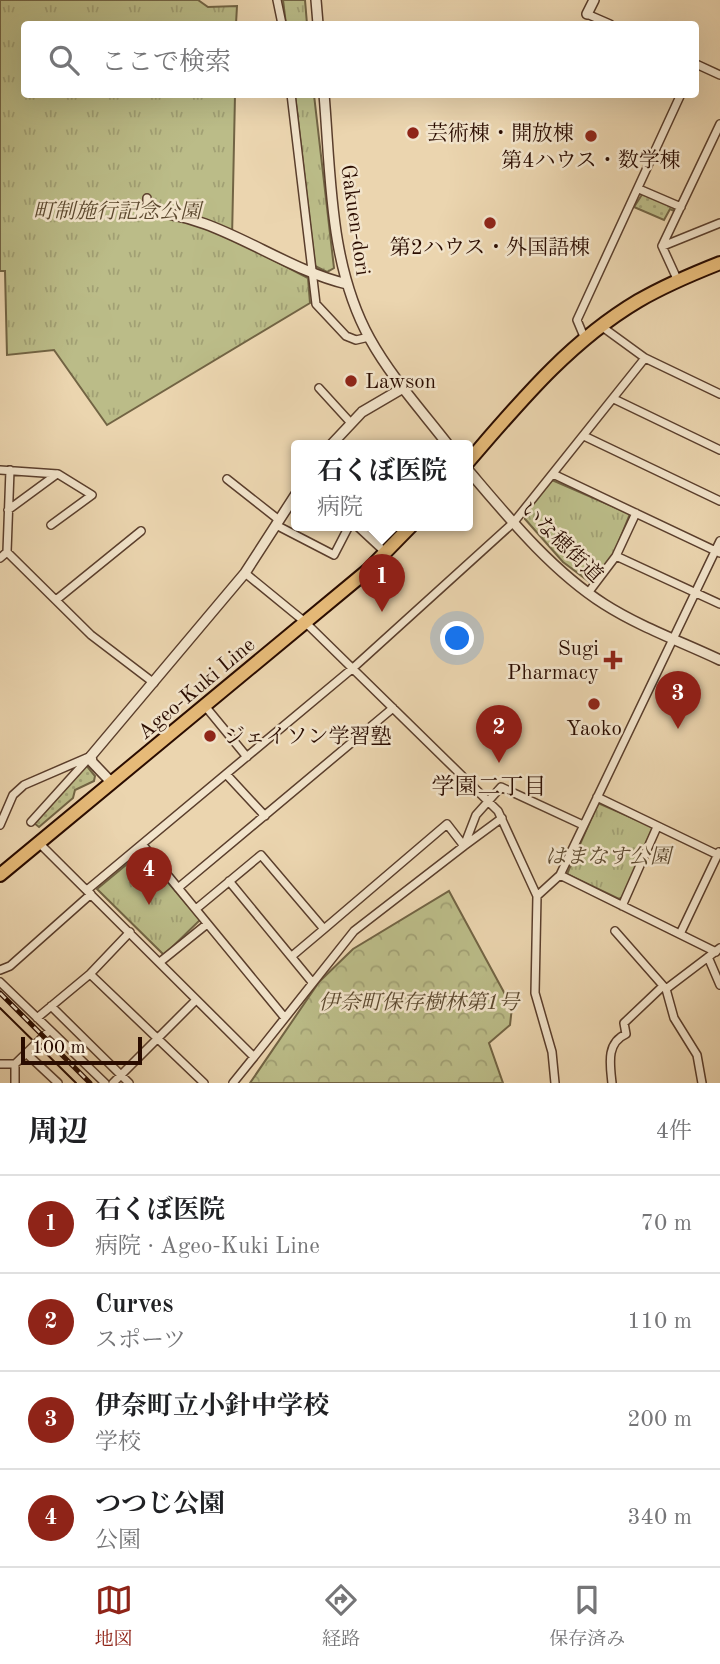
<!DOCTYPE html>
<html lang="ja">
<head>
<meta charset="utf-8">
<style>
	body { margin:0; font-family:"Old Standard TT","Noto Serif JP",serif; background:#f2f2f2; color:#202124 }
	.scale { position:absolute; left:21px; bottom:18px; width:121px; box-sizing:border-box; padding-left:7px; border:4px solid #2a0c00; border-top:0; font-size:19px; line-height:24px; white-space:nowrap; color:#2a0c00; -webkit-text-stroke:5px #f2e4cb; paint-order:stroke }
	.you { position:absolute; left:458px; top:639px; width:24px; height:24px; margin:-18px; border:5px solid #fff; border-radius:50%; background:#1a73e8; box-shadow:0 0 0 10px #1a73e833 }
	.badge { display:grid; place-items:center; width:46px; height:46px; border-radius:50%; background:#8f2418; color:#fff; font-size:23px; font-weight:700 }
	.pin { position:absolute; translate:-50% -58px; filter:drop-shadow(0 2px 4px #0008) }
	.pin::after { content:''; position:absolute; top:37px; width:24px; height:21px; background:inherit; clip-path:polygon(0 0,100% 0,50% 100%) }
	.popup { position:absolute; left:291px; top:440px; width:182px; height:91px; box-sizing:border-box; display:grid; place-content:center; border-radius:7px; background:#fff; filter:drop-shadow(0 2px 5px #0005); font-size:23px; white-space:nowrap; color:#757577 }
	.popup b { font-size:26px; color:#202124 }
	.popup::after { content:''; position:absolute; left:50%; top:100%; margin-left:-14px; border:14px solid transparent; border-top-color:#fff }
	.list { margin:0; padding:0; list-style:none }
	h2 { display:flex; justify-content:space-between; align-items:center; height:91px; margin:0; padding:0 28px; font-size:30px }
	h2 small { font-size:23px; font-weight:400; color:#757577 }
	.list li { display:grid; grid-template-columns:46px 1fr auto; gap:21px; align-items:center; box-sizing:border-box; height:98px; padding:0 28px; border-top:2px solid #e0e0e0 }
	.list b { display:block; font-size:26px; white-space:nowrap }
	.list p { margin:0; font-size:23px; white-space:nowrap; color:#757577 }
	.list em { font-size:23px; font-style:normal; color:#757577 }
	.icon { flex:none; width:38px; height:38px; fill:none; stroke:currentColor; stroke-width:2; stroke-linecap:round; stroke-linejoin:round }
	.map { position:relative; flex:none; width:720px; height:1083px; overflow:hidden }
	.search { position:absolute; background:#fff; box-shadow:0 7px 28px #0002; left:21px; right:21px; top:21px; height:77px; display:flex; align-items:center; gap:18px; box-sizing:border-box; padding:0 24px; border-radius:7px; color:#757577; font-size:26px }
	.sheet { height:483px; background:#fff }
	nav { display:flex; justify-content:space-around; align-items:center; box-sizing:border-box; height:98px; border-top:2px solid #e0e0e0; background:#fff; font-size:19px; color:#757577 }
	nav a { display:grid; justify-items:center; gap:4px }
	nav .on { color:#8f2418 }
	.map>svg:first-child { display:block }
	.grass { fill:url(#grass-dots); stroke:#726444; stroke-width:2 }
	.forest { fill:url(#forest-crowns); stroke:#726444; stroke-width:2 }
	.park { fill:url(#park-tufts); stroke:#726444; stroke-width:2 }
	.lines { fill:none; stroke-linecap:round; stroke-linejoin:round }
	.minor-casing { stroke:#5a3e2c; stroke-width:10 }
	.tertiary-casing { stroke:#5a3e2c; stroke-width:12 }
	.primary-casing { stroke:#2a0c00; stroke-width:16 }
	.minor { stroke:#f2e4cb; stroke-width:7 }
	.tertiary { stroke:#f2e4cb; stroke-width:9 }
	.primary { stroke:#e6ba78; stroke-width:12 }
	.tram { stroke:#2a0c00; stroke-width:2 }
	.rail-casing { stroke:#2a0c00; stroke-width:5 }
	.rail { stroke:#f2e4cb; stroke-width:2.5; stroke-dasharray:8; stroke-linecap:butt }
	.poi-dot { fill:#8f2418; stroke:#f2e4cb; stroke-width:2.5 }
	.labels { text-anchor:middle; stroke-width:5; stroke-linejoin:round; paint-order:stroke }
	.poi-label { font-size:21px; fill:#2a0c00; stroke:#f2e4cb; text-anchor:start }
	.park-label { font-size:21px; font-style:italic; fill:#5d4a30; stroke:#f2e4cb }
	.street-label { font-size:21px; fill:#2a0c00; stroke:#f2e4cb }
	.neighbourhood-label { font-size:23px; fill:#2a0c00; stroke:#f2e4cb }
</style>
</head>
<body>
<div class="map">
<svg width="720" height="1083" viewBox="0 0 720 1083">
	<defs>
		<pattern id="grass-dots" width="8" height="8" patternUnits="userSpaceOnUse" patternTransform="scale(1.75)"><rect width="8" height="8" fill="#bbbc88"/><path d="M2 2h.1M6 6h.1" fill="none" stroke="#a1a074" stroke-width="1.8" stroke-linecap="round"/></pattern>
		<pattern id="forest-crowns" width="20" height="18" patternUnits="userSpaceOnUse" patternTransform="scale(1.75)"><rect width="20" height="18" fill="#bbbc88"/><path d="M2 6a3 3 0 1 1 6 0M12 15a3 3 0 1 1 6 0" fill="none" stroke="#a1a074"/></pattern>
		<pattern id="park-tufts" width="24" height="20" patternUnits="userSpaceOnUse" patternTransform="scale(1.75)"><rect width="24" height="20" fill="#bbbc88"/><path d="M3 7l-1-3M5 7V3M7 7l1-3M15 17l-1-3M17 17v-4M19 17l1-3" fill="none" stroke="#a1a074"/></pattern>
	</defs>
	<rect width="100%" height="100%" fill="#ebd5af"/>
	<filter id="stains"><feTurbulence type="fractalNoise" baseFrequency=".00286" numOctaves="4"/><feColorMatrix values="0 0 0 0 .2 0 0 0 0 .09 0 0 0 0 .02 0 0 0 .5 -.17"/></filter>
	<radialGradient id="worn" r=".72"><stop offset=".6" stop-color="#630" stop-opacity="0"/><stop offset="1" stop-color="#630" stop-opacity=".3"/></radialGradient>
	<path class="grass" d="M643,193l31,15v3l-4,-2 -6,11 -30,-13z
		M86,765l9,11 -1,5 -19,9 -2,8 -34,29 -5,-4z"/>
	<path class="forest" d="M449,891l63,116 -2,18 -21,18 14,40h-253l69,-101 34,-33z"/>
	<path class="park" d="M0,0h198l10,7 29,-1 -1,18h-212v70l211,1 -3,144 76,39 2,25 -203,122 -53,-75 -47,5 -2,-84h-5z
		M283,0h22l2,24h-21z
		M295,95h19l20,173 -7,4 -12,-6z
		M552,480l78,34 -17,42 -22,27 -28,-21 -38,-43v-5z
		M598,803l55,24 -30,70 -4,2 -52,-25z
		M144,854l56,66 -36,35 -67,-66 41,-34z"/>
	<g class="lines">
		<defs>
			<path id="minor" d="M277,0l5,24
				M587,14l23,10
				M696,64l24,11
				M291,94l25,210 30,32 10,4 13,-3
				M639,189l42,18
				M147,211v-13
				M662,246l58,-122
				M662,246l16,35
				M663,246l57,-23
				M601,326l44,32 75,36
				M585,339l-8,-19 104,-226
				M319,388l31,34
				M614,399l106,51
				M584,436l136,65
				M0,470l58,4 34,21 -41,30
				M553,474l167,79
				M227,479l52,41
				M8,510l49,-36
				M276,525l58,30 15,-29
				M357,526l29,27
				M7,552l84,83 63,48
				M616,556l104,48
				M0,558l7,-6 3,-82
				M245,573l60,49 193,189 39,85 -2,97 17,59 3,31
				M588,593l28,-37 20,-43
				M56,600l85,-69
				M205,706l42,51
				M226,774l39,42
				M597,797l121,58
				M31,822l57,-63
				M0,825l13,-30 11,-10 67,-29
				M39,843l215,214 100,-126 110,-85 12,-31 25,-28 82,38
				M142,844l143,174
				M560,875l156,77
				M229,881l83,101
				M178,888l215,-180
				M87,890l266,-222 161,-146 131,-164
				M537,896l23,-21 160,-334
				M622,906l35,-79
				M196,909l65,-54 63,74 123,-105 17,22 38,-28
				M615,931l51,58 8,29 23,37 5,28
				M680,934l39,-82
				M292,956l32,-27
				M708,957l12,28
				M160,962l47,-38
				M0,970l10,-4 81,-72
				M90,974l114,109
				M0,982l105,101
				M666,989l54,-41
				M51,1006l78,77
				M37,1018l53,-44 40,-42
				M27,1054l31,29
				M0,1064h15l34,-33
				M15,1083v-19
				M113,1083l82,-82
				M233,1083l21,-26
				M612,1083c-2,-19 -6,-40 14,-49l-2,-11 39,-37"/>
			<path id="tertiary" d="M316,0l2,24
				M587,14l7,-14
				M324,94c7,82 5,171 46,245 21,38 52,72 79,107
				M142,211c76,2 134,56 205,73
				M330,446l32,-34 41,-24
				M468,470c40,47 83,100 136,134 36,23 78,38 116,56
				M112,783l-20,-21 -1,-6 154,-183 51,-79"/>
			<path id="primary" d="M468,462c51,-59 101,-120 170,-161 26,-15 54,-27 82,-38
				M0,875l367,-304 44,-45"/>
		</defs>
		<use href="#minor" class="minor-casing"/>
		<use href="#tertiary" class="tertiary-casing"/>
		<use href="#primary" class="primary-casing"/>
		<use href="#minor" class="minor"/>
		<use href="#tertiary" class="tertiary"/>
		<use href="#primary" class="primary"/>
		<path class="tram" d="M0,1008l76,75"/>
		<defs>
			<path id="rail" d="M0,993l90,90"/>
		</defs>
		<use href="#rail" class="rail-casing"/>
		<use href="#rail" class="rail"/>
	</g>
	<g class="poi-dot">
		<circle cx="413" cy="133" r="7"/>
		<circle cx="591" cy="136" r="7"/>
		<circle cx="490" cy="223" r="7"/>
		<circle cx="351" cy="381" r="7"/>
		<path d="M609.5 649.5h7v7h7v7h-7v7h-7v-7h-7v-7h7z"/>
		<circle cx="594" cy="704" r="7"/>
		<circle cx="210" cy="736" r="7"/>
	</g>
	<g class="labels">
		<g class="poi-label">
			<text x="427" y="140">芸術棟・開放棟</text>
			<text x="591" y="167" text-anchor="middle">第4ハウス・数学棟</text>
			<text x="490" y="254" text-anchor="middle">第2ハウス・外国語棟</text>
			<text x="365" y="388">Lawson</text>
			<text x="599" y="655" text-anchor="end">Sugi<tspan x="599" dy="24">Pharmacy</tspan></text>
			<text x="594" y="735" text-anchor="middle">Yaoko</text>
			<text x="224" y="743">ジェイソン学習塾</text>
		</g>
		<g class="park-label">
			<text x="117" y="218">町制施行記念公園</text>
			<text x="608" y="863">はまなす公園</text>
			<text x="419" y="1009">伊奈町保存樹林第1号</text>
		</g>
		<g class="street-label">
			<text transform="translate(356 220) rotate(82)" y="7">Gakuen-dori</text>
			<text transform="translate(562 542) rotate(44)" y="7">いな穂街道</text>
			<text transform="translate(196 688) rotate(-40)" y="7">Ageo-Kuki Line</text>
		</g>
		<g class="neighbourhood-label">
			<text x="489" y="794">学園二丁目</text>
		</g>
	</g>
	<rect width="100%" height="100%" filter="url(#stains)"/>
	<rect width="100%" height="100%" fill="url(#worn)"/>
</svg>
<div class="scale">100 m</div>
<div class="you"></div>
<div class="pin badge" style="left:382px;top:612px">1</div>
<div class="popup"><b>石くぼ医院</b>病院</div>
<div class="pin badge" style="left:499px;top:763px">2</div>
<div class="pin badge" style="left:678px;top:729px">3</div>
<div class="pin badge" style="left:149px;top:905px">4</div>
<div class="search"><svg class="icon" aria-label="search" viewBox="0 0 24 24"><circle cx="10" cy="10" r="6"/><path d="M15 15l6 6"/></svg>ここで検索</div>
</div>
<section class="sheet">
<h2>周辺<small>4件</small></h2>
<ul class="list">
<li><span class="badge">1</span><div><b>石くぼ医院</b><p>病院 · Ageo-Kuki Line</p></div><em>70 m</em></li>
<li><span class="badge">2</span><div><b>Curves</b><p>スポーツ</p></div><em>110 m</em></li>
<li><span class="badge">3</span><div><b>伊奈町立小針中学校</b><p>学校</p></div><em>200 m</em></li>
<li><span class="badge">4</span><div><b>つつじ公園</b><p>公園</p></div><em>340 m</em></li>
</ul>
</section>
<nav>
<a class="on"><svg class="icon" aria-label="map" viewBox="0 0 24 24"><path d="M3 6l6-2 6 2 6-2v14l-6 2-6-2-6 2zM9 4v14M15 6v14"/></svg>地図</a>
<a><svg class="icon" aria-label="directions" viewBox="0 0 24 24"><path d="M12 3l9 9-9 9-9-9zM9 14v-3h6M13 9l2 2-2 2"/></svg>経路</a>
<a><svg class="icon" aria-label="saved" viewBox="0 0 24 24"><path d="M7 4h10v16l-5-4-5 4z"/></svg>保存済み</a>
</nav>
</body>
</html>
